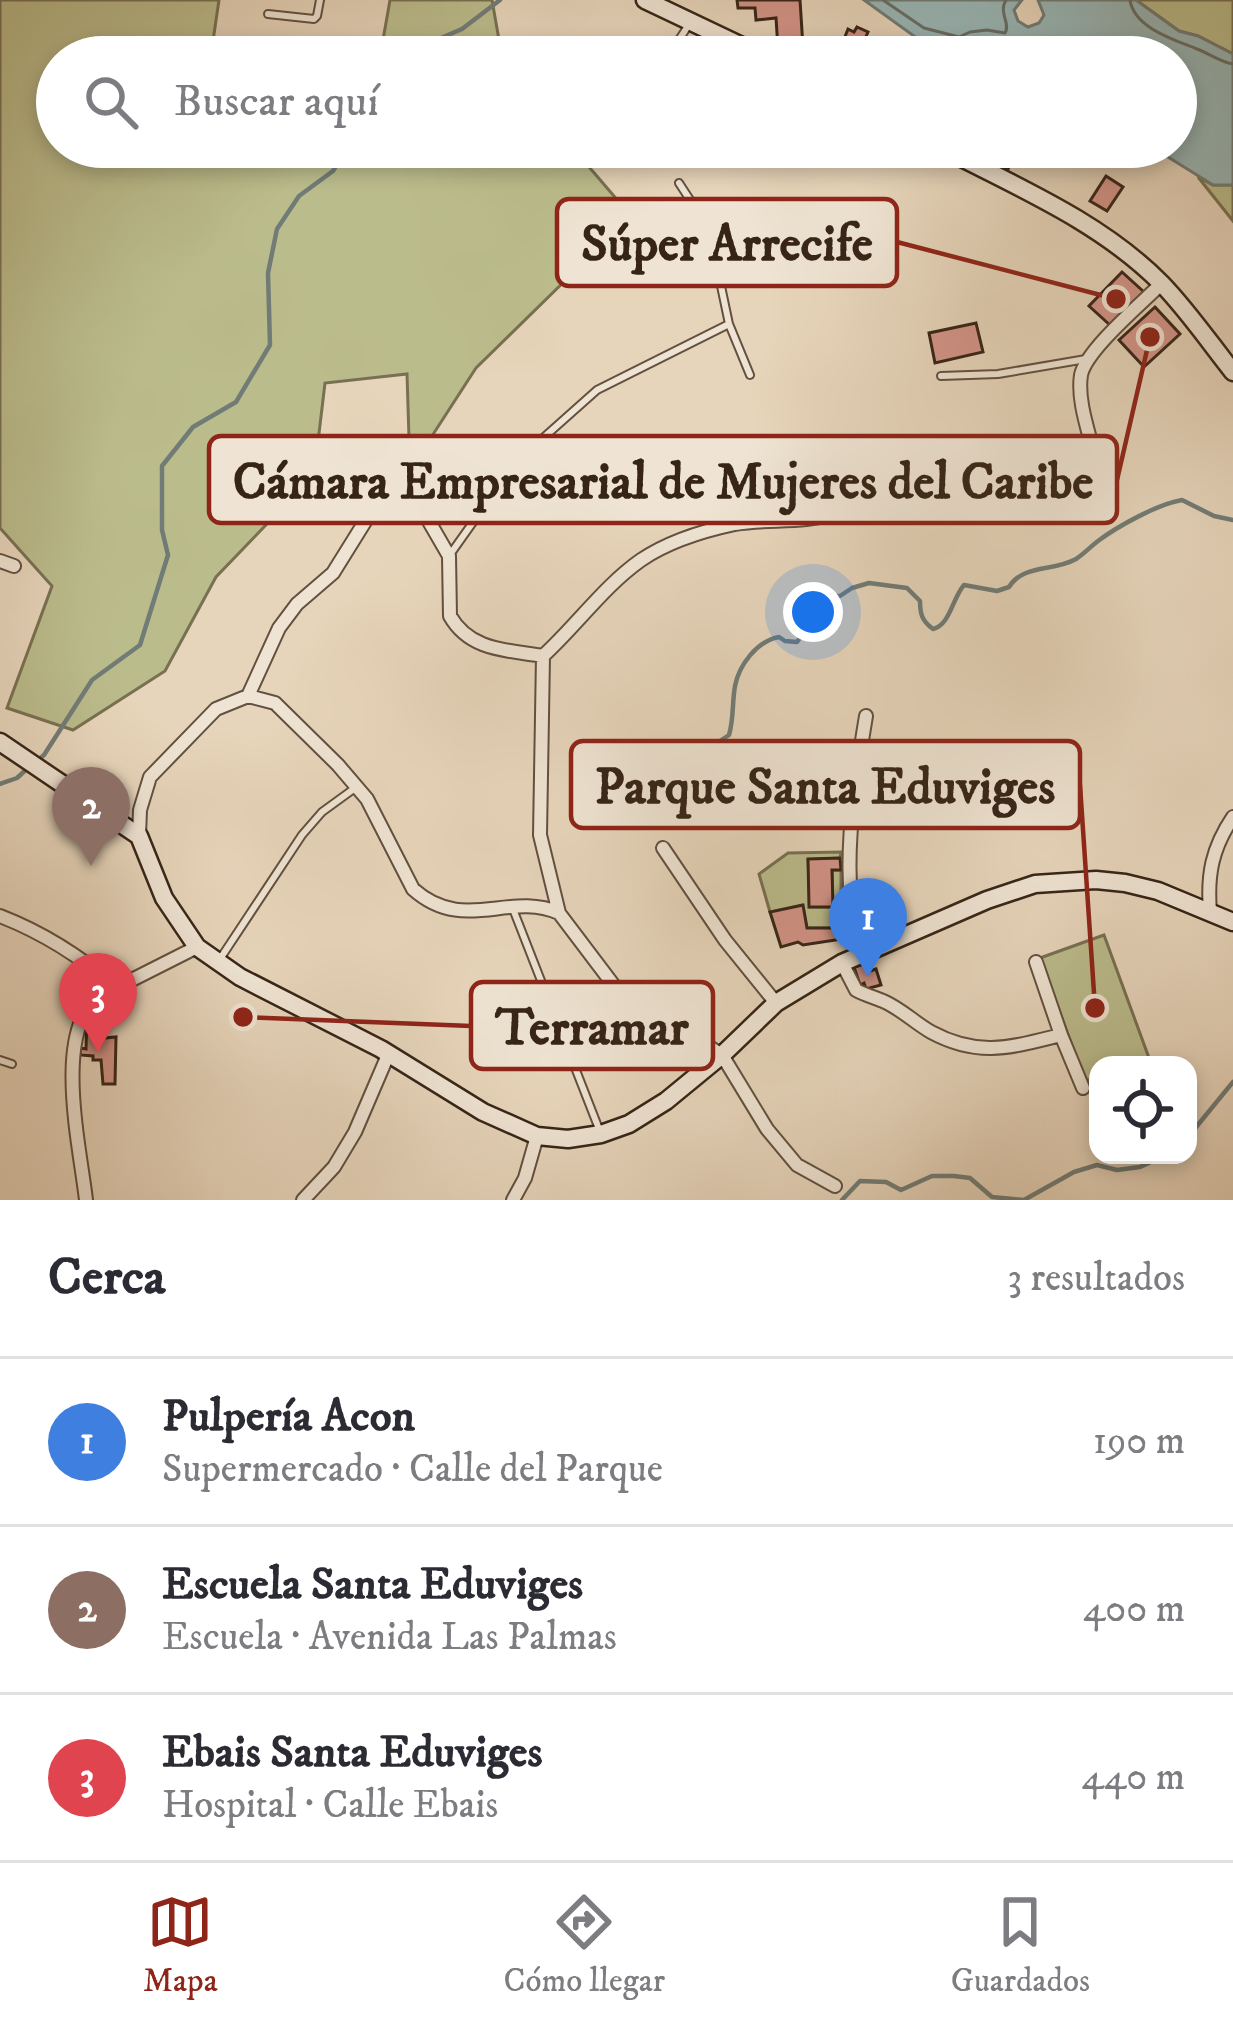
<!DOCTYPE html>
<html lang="es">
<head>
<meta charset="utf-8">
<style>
	body { margin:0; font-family:"IM FELL DW Pica",serif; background:#f7f7f7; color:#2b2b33 }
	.controls { position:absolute; right:36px; bottom:36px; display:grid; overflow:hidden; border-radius:24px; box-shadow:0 6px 18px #0003 }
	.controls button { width:108px; height:108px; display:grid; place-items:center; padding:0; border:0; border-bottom:3px solid #e1e1e2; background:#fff; color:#2b2b33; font:60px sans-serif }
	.you { position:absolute; left:813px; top:612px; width:42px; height:42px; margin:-30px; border:9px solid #fff; border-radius:50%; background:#1a73e8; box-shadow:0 0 0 18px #1a73e833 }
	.badge { display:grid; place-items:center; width:78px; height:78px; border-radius:50%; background:#8f2418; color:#fff; font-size:39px; font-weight:700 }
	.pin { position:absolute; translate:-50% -99px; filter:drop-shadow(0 3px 6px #0008) }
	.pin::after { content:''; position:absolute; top:63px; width:42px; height:36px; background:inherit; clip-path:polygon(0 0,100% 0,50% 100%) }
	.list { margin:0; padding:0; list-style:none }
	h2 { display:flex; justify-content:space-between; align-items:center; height:156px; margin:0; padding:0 48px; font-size:51px }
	h2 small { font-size:39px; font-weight:400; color:#7c7c81 }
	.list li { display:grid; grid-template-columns:78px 1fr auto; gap:36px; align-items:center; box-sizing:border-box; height:168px; padding:0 48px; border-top:3px solid #e1e1e2 }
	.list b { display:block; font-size:45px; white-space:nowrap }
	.list p { margin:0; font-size:39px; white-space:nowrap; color:#7c7c81 }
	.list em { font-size:39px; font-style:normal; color:#7c7c81 }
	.icon { flex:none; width:66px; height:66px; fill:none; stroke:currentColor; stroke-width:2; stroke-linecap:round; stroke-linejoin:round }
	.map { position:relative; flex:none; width:1233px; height:1200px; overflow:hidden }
	.search { position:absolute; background:#fff; box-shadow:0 6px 18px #0003; left:36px; right:36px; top:36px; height:132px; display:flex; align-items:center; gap:30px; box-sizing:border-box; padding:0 42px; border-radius:66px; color:#7c7c81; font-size:45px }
	.sheet { height:660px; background:#fff }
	nav { display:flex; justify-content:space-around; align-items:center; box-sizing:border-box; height:168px; border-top:3px solid #e1e1e2; background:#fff; font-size:33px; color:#7c7c81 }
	nav a { display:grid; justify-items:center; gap:6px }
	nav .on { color:#8f2418 }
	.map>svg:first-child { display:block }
	.green { fill:#bbbc8c; stroke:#787052; stroke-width:3 }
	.water { fill:#98b7b7; stroke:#717c77; stroke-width:3 }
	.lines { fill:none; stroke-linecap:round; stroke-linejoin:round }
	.shore { stroke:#676e67; stroke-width:3 }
	.stream { stroke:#717c77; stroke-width:4.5 }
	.building { fill:#d39488; stroke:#362417; stroke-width:3 }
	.lane-casing { stroke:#625040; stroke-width:10 }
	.street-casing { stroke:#625040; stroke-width:16 }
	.secondary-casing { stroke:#362417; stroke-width:21 }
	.lane { stroke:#efe4d3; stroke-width:6 }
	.street { stroke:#efe4d3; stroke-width:12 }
	.secondary { stroke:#efe4d3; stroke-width:16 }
	.leader { fill:none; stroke:#8f2418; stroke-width:4.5 }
	.callout-dot { fill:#8f2418; stroke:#efe4d3; stroke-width:4.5 }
	.callout { fill:#efe4d3; stroke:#8f2418; stroke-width:4.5 }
	.callout-label { font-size:51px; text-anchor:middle; font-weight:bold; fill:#362417 }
</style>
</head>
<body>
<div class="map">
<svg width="1233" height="1200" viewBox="0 0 1233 1200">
	<rect width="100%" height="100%" fill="#e7d5bb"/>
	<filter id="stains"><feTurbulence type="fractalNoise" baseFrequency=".00167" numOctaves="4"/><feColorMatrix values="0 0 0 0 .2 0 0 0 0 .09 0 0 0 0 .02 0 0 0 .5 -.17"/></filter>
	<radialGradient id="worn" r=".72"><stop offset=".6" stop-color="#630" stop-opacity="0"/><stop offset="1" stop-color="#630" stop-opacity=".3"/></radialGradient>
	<path class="green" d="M0,0h219l-6,41 59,16h-215v90h515l59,69 -155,152 -66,102 -3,-96 -82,9 -11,92 -98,102 -51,94 -92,59 -66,-22 45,-122 -52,-58z
		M390,0h102l10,57h-122z
		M1136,0h97v54l-35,-18 -19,-5z
		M1198,177l15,8h20v36z
		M841,852l-1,6 -32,2 2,47h23l-1,-37h9v58h-34l-5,-23 -32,7 -11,-38 29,-21z
		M1104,935l45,123 -18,7h-33v12l-13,4 -45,-123z"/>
	<path class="water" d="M864,0h158l-8,10 4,11 10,6 11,-4 5,-8 -6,-15h98l43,31 19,5 35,18v131h-20l-61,-38h24v-90h-178l-3,-11c-11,-7 -20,-4 -30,4l2,7h-12v-7l-37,-11z"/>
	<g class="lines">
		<path class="shore" d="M883,0l41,28 35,9 11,-5 17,-2 18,3c6,-10 -7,-20 1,-33
			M1130,0c4,28 45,40 67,49 13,5 23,13 36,15"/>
		<path class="stream" d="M409,57l18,-13 35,-15 38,-29
			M38,760l6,-5 48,-75 48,-35 28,-90 -6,-25v-64l31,-39 43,-25 34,-57 -2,-72 9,-44 22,-33 34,-25 14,-24
			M683,783l16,-28 30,-20c5,-17 3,-33 6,-49 4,-21 22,-45 44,-49l6,4 12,1 8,-11 -3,-14 2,-13 13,-8h23l12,-8 17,-5 38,5 13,13c0,13 2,20 13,28 17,-4 19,-30 31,-44l33,6 12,-4c14,-23 44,-15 67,-28 8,-5 14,-12 22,-18 20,-15 60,-37 84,-41l32,16 19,4
			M0,784l17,-6 12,-11
			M1188,1137l45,-55
			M842,1200l18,-19 26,1 15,8 31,-14h22l16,2 22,19 32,3 50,-28 23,-7 20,5 23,-3 26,-12"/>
	</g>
	<path class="building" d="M737,0h63l3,47 -25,2 -2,-31 -20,2 -1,-12h-17z
		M857,27l11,5 -5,11 9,4 -3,8 5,2h-37l11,-28 6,3z
		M991,147h68l-9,17 -31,-16 -11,21 -22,-11z
		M1106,176l17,11 -16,24 -17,-10z
		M1122,272l22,20 -33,34 -22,-20z
		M1155,307l25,27 -36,33 -25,-27z
		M976,323l7,29 -48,11 -6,-30z
		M840,858l1,12h-9l1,37h-24l-1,-48z
		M803,905l4,23h34l1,11 -39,6 -5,-3 -17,5 -11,-35z
		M868,963l2,8 6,-2 5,16 -15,4 -2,-6 -4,2 -6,-18z
		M87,1015h17v23l12,-1 -1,47h-12l-2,-24h-8v-4l-13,-1 1,-7 5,1z"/>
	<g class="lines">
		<defs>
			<path id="lane" d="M268,14l46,5 3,-3 3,-16
				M654,57c19,-5 26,-18 35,-33
				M511,155l5,-8
				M729,324l21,51
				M941,376l57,-2 88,-15
				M1067,474l1,27
				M1001,519c50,-23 59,-26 109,0
				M449,556l66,-93 82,-73 132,-66 -20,-95 -30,-46
				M513,909l86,220
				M220,959l82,-124 20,-23 33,-24
				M0,1060l12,4"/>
			<path id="street" d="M0,561l14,5
				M248,696l31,-68 18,-24 36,-31 61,-98 9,-5 8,2 6,7 10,39 22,38 1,60c20,35 57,34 93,40
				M139,836l1,-26 10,-33 66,-68 32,-13 27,7 63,62 29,34 46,90c50,45 96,2 146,24
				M663,848l62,92 51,63
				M1210,911c-3,-36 2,-63 23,-94
				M0,916c44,17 80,40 116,71
				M859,953c-19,-78 -6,-159 7,-237
				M842,963l14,27c9,5 18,7 27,11 17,7 32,22 48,31 48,26 81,15 130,3l-25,-73
				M1061,1035l22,53
				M835,1186l-38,-21 -30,-36 -45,-74 -107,-68 -56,-74 -19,-78 3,-179c33,-30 61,-70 98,-96 28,-19 61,-29 94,-36 32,-6 69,0 100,-11 29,-11 52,-58 80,-59 57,-3 114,27 173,15l7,-5v-6c-6,-26 -18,-57 -14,-83 5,-25 61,-72 80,-91
				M86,1200c-6,-53 -33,-167 12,-203l99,-50
				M303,1200l31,-33 21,-35 33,-77
				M513,1200l12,-22 12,-42"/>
			<path id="secondary" d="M645,0l120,57
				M940,147c77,40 161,75 222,137 26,27 48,59 71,88
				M0,742l139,94 25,62 33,49 43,30 141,72 102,63 54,24 31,3 33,-5 28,-10 37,-23 56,-46 54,-52 66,-40 145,-63 48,-16 61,-4 29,3 33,8 75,31"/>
		</defs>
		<use href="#lane" class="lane-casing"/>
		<use href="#street" class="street-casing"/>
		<use href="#secondary" class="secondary-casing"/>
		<use href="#lane" class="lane"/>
		<use href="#street" class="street"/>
		<use href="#secondary" class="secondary"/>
	</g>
	<path class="leader" d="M1116 299L897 242M1150 337L1117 480M1095 1008L1080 785M243 1017L471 1026"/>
	<g class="callout-dot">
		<circle cx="1116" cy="299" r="12"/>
		<circle cx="1150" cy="337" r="12"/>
		<circle cx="1095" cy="1008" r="12"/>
		<circle cx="243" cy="1017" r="12"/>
	</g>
	<g class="callout">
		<rect x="557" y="199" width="340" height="87" rx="12"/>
		<rect x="209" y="436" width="908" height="87" rx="12"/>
		<rect x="571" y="741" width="509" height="87" rx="12"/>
		<rect x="471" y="982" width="242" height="87" rx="12"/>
	</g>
	<g class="callout-label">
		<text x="727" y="260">Súper Arrecife</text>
		<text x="663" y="498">Cámara Empresarial de Mujeres del Caribe</text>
		<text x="825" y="803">Parque Santa Eduviges</text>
		<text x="592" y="1044">Terramar</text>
	</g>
	<rect width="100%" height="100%" filter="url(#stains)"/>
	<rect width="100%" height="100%" fill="url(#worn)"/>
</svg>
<div class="controls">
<button><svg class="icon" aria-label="locate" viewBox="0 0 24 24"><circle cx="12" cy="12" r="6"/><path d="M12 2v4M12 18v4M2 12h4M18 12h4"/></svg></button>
</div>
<div class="you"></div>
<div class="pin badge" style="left:868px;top:977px;background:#3f7fe0">1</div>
<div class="pin badge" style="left:91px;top:866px;background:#8d6e63">2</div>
<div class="pin badge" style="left:98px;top:1052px;background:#e0444e">3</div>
<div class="search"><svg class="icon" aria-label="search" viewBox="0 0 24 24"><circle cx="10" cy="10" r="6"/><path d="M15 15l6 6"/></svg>Buscar aquí</div>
</div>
<section class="sheet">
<h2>Cerca<small>3 resultados</small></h2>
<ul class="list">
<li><span class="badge" style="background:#3f7fe0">1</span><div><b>Pulpería Acon</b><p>Supermercado · Calle del Parque</p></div><em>190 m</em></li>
<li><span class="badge" style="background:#8d6e63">2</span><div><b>Escuela Santa Eduviges</b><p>Escuela · Avenida Las Palmas</p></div><em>400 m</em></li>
<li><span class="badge" style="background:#e0444e">3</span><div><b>Ebais Santa Eduviges</b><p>Hospital · Calle Ebais</p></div><em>440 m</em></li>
</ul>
</section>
<nav>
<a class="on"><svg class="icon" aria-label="map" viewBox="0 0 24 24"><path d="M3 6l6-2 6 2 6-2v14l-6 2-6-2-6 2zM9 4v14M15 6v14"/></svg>Mapa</a>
<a><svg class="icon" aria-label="directions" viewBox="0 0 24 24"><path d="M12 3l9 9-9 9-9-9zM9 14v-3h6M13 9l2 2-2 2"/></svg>Cómo llegar</a>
<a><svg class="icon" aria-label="saved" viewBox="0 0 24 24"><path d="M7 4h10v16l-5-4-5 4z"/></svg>Guardados</a>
</nav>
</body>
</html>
